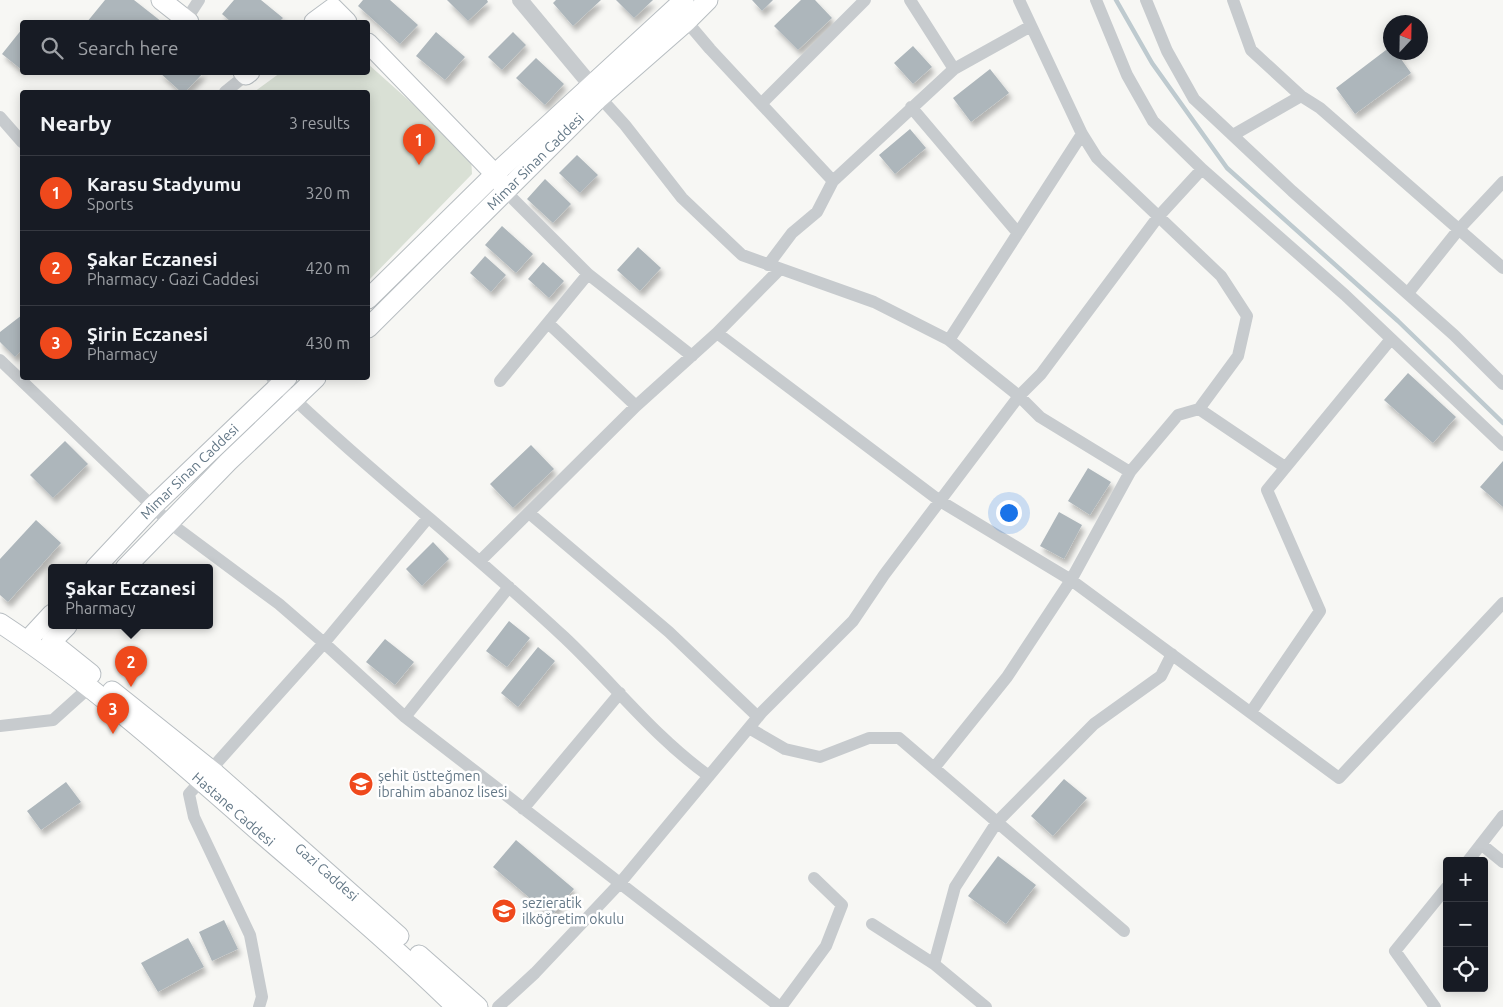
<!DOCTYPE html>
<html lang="en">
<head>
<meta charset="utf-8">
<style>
	body { margin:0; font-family:Ubuntu,sans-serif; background:#242831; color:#f1f3f6 }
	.controls { position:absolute; right:15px; bottom:15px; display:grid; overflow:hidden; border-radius:5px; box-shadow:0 2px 12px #0003 }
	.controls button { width:45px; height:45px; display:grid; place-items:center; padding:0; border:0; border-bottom:1px solid #363941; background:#171b24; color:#f1f3f6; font:25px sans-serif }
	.compass { position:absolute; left:1383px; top:15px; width:45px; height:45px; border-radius:50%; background:#171b24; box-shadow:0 2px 12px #0003; rotate:22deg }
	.you { position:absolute; left:1008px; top:512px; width:18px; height:18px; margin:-12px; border:4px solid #fff; border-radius:50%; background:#1a73e8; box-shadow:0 0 0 8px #1a73e833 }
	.badge { display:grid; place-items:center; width:32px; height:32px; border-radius:50%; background:#ef491c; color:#fff; font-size:16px; font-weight:700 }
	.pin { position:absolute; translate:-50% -41px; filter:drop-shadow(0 1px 2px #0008) }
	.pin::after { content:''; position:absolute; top:26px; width:18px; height:15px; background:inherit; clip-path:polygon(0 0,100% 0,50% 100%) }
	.popup { position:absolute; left:48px; top:564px; width:165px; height:65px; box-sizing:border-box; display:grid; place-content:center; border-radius:5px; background:#171b24; filter:drop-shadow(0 1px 4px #0005); font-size:16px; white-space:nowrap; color:#9ea1a6 }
	.popup b { font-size:19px; color:#f1f3f6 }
	.popup::after { content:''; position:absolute; left:50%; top:100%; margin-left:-10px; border:10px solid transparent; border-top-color:#171b24 }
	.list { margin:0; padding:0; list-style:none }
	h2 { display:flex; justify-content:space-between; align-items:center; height:65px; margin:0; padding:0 20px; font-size:21px }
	h2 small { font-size:16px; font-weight:400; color:#9ea1a6 }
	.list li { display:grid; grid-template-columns:32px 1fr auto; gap:15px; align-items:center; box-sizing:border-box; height:75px; padding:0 20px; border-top:1px solid #363941 }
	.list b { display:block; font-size:19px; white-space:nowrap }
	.list p { margin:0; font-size:16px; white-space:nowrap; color:#9ea1a6 }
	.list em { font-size:16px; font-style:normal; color:#9ea1a6 }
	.icon { flex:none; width:28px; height:28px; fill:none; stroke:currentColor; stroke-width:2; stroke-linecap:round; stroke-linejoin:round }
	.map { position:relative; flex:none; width:1503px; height:1007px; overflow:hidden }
	.search { position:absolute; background:#171b24; box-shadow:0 2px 12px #0003; left:20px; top:20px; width:350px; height:55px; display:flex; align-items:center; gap:12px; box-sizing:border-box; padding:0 18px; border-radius:5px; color:#9ea1a6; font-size:19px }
	.panel { position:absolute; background:#171b24; box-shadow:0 2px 12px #0003; left:20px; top:90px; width:350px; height:290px; border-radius:5px }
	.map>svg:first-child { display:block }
	.green { fill:#d9e0d5 }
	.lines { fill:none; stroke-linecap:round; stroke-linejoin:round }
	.stream { stroke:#becacf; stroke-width:4.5 }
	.building { fill:#adb6bb; filter:url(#shadow) }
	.secondary-casing { stroke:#b7bdc1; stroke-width:21 }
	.minor { stroke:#c7cbce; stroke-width:12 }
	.tertiary { stroke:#c7cbce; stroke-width:16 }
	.secondary { stroke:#fff; stroke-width:19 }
	.labels { text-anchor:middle; stroke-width:5; stroke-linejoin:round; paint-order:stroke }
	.street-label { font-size:14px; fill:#647887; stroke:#fff }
	.poi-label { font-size:14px; fill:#647887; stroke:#fff; text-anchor:start }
</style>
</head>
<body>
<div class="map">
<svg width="1503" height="1007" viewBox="0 0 1503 1007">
	<defs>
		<filter id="shadow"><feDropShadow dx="3" dy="5.5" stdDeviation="2.5" flood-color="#0004"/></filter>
	</defs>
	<rect width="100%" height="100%" fill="#f7f7f4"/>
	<path class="green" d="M368,64l103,92 1,18 -104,107v-189h-114l26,-19 88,-1z"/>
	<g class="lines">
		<path class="stream" d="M1116,0l36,63 75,105 171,153 105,102"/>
	</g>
	<path class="building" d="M105,0h29l28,22h-75z
		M234,0h27l22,18 -4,4h-48l-9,-8z
		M363,0h27l28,25 -18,19 -42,-38z
		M447,0h40l1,2 -20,19z
		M556,0h45l-28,26 -20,-23z
		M616,0h37l-19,18z
		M752,0h21l-11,11z
		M801,0h14l17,18 -34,32 -24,-24z
		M22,29v41l-20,-16z
		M436,32l29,25 -20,23 -29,-24z
		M513,32l13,13 -24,25 -14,-13z
		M913,46l19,21 -19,17 -19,-21z
		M1390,47v5h6l15,21 -56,41 -19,-26z
		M536,58l28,26 -19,21 -29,-27z
		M990,69l19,24 -38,29 -18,-24z
		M159,72h45l-19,20h-4z
		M910,129l16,19 -31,26 -16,-19z
		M577,155l21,20 -18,18 -21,-20z
		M545,179l26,25 -18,19 -26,-24z
		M502,226l31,28 -17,19 -31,-28z
		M638,247l23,21 -21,23 -23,-21z
		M485,256l21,19 -15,17 -21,-19z
		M543,262l21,19 -15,17 -21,-19z
		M22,315v35l-7,7 -15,-15v-10z
		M1408,373l48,44 -23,26 -49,-43z
		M65,441l23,23 -35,34 -23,-23z
		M531,445l23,24 -41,39 -23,-24z
		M1503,461v46l-23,-20z
		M1088,468l23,14 -21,33 -22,-14z
		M1059,512l23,13 -18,34 -24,-13z
		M36,520l25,23 -53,59 -8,-7v-36z
		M433,542l16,17 -27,27 -16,-17z
		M509,621l21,17 -23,29 -21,-16z
		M385,639l29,23 -19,23 -29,-23z
		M538,647l17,14 -37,46 -17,-14z
		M1064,779l23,19 -34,38 -22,-20z
		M66,782l15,20 -40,28 -14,-19z
		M516,840l58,49 -23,27 -58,-49z
		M998,856l38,29 -30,39 -38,-28z
		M224,920l14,29 -26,12 -13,-29z
		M188,938l16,29 -46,25 -17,-29z"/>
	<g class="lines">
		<defs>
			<g id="secondary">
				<path d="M161,0l28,22"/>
				<path d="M314,22l19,-14 14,14"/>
				<path d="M368,43l127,131 6,9"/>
				<path d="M243,72l3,3 4,-3"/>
				<path d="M368,299l127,-125 189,-174"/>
				<path id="s1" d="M368,328l231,-230 88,-77 21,-21"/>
				<path id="s2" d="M95,568l58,-62 134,-128"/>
				<path d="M125,568l103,-106 88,-84"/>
				<path id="s3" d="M0,623c91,60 174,134 256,206 67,58 136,115 200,178"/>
				<path d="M67,626l-16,16 40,32"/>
				<path d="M27,641l25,-27"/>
				<path id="s4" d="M112,691l104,83 183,162"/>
				<path d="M419,955l59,52"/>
			</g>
		</defs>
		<use href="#secondary" class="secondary-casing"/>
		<path class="minor" d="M910,0l44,69
			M1019,0l63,134 15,24 124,118 26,40 -9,40 -39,53
			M1096,0l31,75 26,46 49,48 143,126 158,150
			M1146,0l21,51 27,48 98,92 162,144 49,49
			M1233,0l18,50 50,46 19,12 183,160
			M682,16l28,33 123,132 -16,31 -25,21 -24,32
			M186,20l13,-20
			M225,92l21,-17
			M761,104l104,-104
			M911,107l107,126
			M0,117l22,25
			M1233,135l68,-39
			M1202,169l-44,48 -117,157 -22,22 21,21 90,55 48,-57 21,-6 86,58
			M833,181l121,-112 77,-43
			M506,192l82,82 104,82
			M1408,293l51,-64 44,-47
			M548,323l88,83
			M717,333l223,168 131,79 268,198 164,-175
			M949,340l133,-206
			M0,360l170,163 109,81 45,39 81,74 375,290
			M272,378c94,91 197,170 292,259 49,46 90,100 145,139
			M500,381l88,-107
			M529,513l140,119 89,85
			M480,561l156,-155 81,-73 63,-64
			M1251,712l69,-101 -53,-121 124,-151
			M405,717l104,-130
			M0,726l53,-6 40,-36
			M749,728l36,21 35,8 49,-19h30l225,193
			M934,768l73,-91 64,-97 59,-108
			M523,809l97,-116
			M1481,844l22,18
			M1468,861l35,-45
			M872,924l62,40 52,43
			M934,964l21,-77 42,-65 97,-98 67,-48 11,-22
			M259,1007l3,-10 -12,-62 -56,-118 -5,-23 135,-151 104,-125
			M498,1007l37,-34 85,-90 142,-171 91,-91 31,-46 135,-179 -70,-56 -75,-38 -132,-47 -60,-57 -57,-73 -29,-32
			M781,1007l45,-61 16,-41 -28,-27
			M1435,1007l-40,-56 52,-64"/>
		<path class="tertiary" d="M520,0l70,84"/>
		<use href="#secondary" class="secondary"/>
	</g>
	<defs>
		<symbol id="school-disc" viewBox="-11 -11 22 22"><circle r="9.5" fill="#ef491c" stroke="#fff"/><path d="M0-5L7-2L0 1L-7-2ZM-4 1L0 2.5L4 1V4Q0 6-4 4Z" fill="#fff"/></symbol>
	</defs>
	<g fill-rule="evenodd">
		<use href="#school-disc" x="347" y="770" width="28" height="28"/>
		<use href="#school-disc" x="490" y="897" width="28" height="28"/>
	</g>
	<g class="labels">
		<g class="street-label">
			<text dy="5" stroke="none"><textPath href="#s1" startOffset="236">Mimar Sinan Caddesi</textPath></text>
			<text dy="5" stroke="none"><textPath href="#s2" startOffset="135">Mimar Sinan Caddesi</textPath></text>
			<text dy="5" stroke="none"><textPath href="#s3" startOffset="299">Hastane Caddesi</textPath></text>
			<text dy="5" stroke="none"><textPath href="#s4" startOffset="281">Gazi Caddesi</textPath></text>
		</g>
		<g class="poi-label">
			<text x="378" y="781">şehit üstteğmen<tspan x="378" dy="16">ibrahim abanoz lisesi</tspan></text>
			<text x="522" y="908">sezieratik<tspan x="522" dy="16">ilköğretim okulu</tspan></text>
		</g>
	</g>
</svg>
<div class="controls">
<button>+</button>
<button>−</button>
<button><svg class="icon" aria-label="locate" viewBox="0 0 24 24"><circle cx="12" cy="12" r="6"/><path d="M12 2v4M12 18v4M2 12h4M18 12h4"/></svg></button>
</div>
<svg class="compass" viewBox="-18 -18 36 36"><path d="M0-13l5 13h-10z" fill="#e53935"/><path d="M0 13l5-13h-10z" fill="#9ea1a6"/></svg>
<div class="you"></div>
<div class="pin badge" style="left:419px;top:165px">1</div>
<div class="pin badge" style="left:131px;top:687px">2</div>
<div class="popup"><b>Şakar Eczanesi</b>Pharmacy</div>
<div class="pin badge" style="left:113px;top:734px">3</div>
<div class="search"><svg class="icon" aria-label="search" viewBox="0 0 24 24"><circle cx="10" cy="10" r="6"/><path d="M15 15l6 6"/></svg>Search here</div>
<section class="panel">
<h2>Nearby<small>3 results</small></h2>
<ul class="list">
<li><span class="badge">1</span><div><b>Karasu Stadyumu</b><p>Sports</p></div><em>320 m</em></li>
<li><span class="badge">2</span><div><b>Şakar Eczanesi</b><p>Pharmacy · Gazi Caddesi</p></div><em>420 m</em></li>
<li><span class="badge">3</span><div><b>Şirin Eczanesi</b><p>Pharmacy</p></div><em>430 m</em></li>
</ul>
</section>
</div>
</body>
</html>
